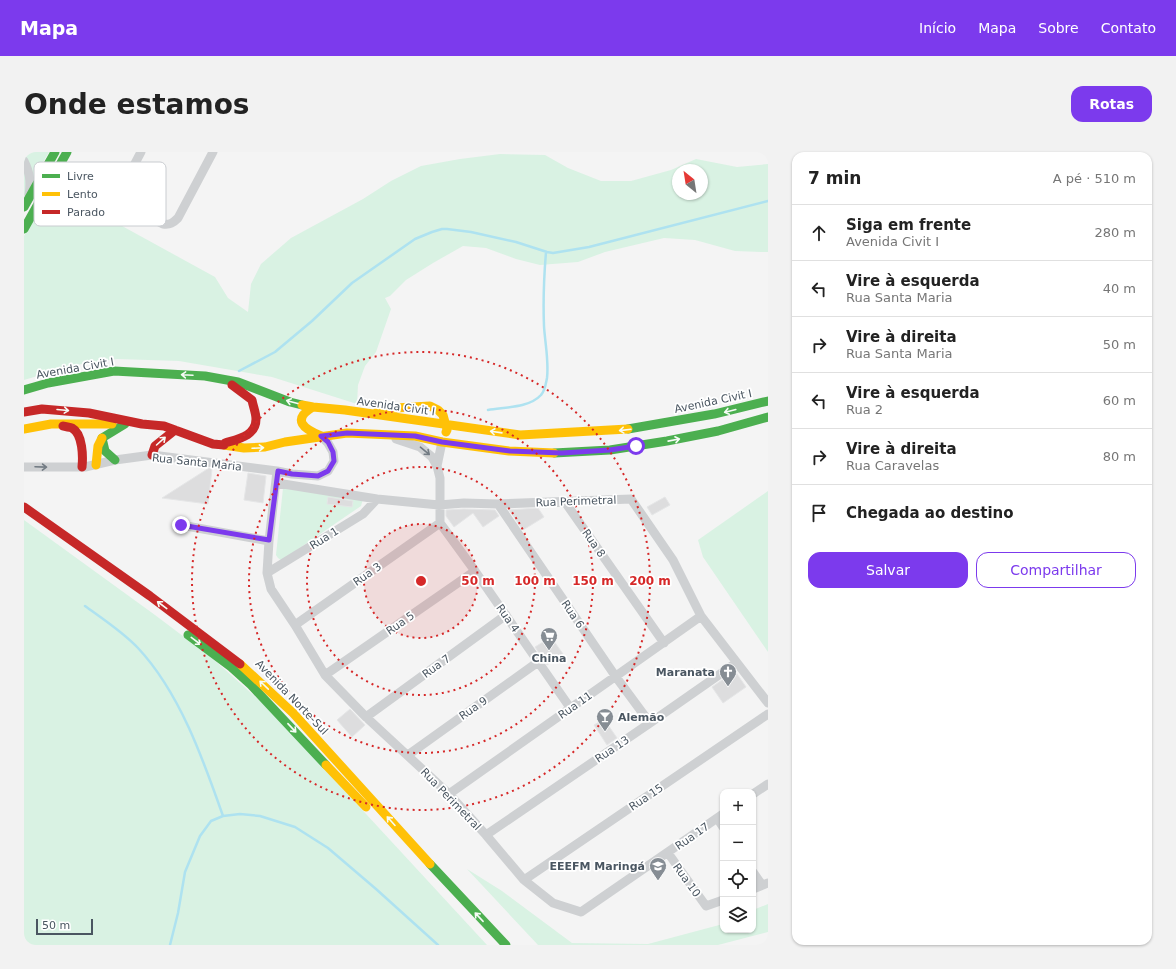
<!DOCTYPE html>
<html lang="pt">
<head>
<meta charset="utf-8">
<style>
	body { margin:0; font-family:"DejaVu Sans",sans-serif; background:#f2f2f2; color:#222 }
	.controls { position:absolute; right:12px; bottom:12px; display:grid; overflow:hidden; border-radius:8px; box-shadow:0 1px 3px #0004 }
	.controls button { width:36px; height:36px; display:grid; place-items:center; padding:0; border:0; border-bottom:1px solid #e0e0e0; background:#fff; color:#222; font:20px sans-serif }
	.compass { position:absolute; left:648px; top:12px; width:36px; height:36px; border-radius:50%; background:#fff; box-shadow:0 1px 3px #0004; rotate:330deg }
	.scale { position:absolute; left:12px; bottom:10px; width:57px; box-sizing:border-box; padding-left:4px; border:2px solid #4a5661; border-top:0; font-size:11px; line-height:14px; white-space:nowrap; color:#4a5661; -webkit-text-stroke:3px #fff; paint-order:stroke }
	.stop { position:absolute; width:12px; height:12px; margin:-9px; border:3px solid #7c3aed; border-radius:50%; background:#fff }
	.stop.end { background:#7c3aed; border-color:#fff; box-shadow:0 1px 4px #0008 }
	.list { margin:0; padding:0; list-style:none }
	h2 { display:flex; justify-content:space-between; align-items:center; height:52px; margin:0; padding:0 16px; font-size:17px }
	h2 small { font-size:13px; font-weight:400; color:#767676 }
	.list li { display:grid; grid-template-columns:26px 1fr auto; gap:12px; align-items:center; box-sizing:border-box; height:56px; padding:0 16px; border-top:1px solid #e0e0e0 }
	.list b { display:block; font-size:15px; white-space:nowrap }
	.list p { margin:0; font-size:13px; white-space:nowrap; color:#767676 }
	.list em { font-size:13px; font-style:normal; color:#767676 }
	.actions { display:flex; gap:8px; padding:12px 16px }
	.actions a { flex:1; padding:9px 0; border:1px solid #7c3aed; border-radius:12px; text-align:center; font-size:14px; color:#7c3aed }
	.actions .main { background:#7c3aed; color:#fff }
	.icon { flex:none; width:22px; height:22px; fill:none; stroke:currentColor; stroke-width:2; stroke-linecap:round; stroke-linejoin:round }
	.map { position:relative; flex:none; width:744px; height:793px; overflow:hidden; border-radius:12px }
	header { display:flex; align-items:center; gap:24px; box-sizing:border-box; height:56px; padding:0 20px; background:#7c3aed; color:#fff }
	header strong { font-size:19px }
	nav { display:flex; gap:22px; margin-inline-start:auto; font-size:14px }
	.intro { display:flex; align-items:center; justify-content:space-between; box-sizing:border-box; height:96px; padding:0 24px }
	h1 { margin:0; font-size:28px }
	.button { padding:10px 18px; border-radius:12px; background:#7c3aed; color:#fff; font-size:14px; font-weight:700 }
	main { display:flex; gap:24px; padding:0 24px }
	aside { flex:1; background:#fff; border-radius:12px; box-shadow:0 1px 3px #0004 }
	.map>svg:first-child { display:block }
	.green { fill:#d9f2e3; fill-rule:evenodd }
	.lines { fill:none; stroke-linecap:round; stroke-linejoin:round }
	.stream { stroke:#aee2f0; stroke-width:2.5 }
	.building { fill:#ddddde; stroke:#e5e6e7 }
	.street { stroke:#ced0d2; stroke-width:9 }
	.fast { stroke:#4caf50; stroke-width:9 }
	.slow { stroke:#ffc107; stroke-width:9 }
	.jam { stroke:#c62828; stroke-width:9 }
	.oneway { stroke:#f6fbf6 }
	.oneway2 { stroke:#727b83 }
	.route { stroke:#7c3aed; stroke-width:5 }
	.ring { fill:none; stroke:#d62828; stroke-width:2; stroke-dasharray:2 4 }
	.labels { text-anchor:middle; stroke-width:3.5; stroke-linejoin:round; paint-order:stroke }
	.street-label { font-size:11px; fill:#4a5661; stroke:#fff }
	.poi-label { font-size:11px; font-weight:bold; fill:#4a5661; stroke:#fff; text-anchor:end }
	.key { fill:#fff; stroke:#c9ccd0; stroke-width:1 }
	.key-label { font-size:11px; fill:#4a5661 }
	.centre { fill:#d62828; stroke:#fff; stroke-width:2 }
	.ring-label { font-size:12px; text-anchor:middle; font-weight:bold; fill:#d62828; stroke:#fff; stroke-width:3.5; stroke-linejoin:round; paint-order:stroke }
</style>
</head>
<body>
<header>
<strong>Mapa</strong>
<nav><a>Início</a><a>Mapa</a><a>Sobre</a><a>Contato</a></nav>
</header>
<div class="intro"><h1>Onde estamos</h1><a class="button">Rotas</a></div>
<main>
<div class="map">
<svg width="744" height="793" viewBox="0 0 744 793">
	<rect width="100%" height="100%" fill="#f4f4f4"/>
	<path class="green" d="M0,0h25l-25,44z
		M476,2l45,1 23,13 33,13h30l40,-11 25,-11 41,8 31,-3v88h-7l-26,-1 -40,-11 -31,-2 -59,14 -27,10 -38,3 -24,-6 -30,-11 -23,-2 -30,17 -27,17 -16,16 -5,2 6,11 -15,43 -11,14 -7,19 -1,19 -85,-27 -93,-16 -62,-2 -42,6 -51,15v-144l27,-49 164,90 13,21 20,14 3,-28 10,-20 30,-26 72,-39 28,-18 30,-15 39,-7zM654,18h24v24h-24z
		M259,336l80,11 -2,7 -76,52 -4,2 -3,-2 -2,-3z
		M744,339v161l-65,-95 -5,-17z
		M0,368l131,95 57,43 59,53 216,234h-463z
		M443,717l35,22 70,52 76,1 75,-20v6h30v-20l15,-6v28l-50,13h-180z"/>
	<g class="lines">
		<path class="stream" d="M215,219l36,-19 37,-31 40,-38 63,-44 17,-7 10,-3h5l24,3 45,10 31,10 6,1 36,-6 179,-46
			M464,258c17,-3 41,-2 53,-15 4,-4 5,-12 6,-17 2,-17 -2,-35 -3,-52 -1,-25 0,-50 2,-74
			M61,454c18,13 38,26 53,42 42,45 65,111 85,168
			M146,793l8,-32 7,-41 15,-36 11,-15 12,-5 17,-2 20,2 35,11 33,21 48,41 62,56"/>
	</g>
	<path class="building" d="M185,316l3,1 -4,35 -46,-6z
		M224,321l18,3 -3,27 -19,-3z
		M304,345l25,4 -1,6 -25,-3z
		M641,345l5,8 -18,10 -5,-8z
		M514,356l6,9 -21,13 -14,-20z
		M440,357l31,1 4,6 -16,11 -10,-14 -19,14 -8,-11v-6z
		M527,485l12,17 -16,11 -12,-18z
		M711,519l11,16 -23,16 -11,-16z
		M326,557l15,16 -13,12 -15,-17z
		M580,567l13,19 -10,7 -13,-20z"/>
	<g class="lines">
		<path class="street" d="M117,0l-19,36 -2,4 2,8 14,10 27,14c7,1 10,-1 15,-6l35,-66
			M0,9c6,12 7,21 5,34
			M372,287l24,8 12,10 5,9 3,12v45l35,48 96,138
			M413,314l5,-24
			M0,315h61l30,-7 37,-5 125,16 15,3 26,2 10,-5 6,-10 -1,-9 -5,-9 -7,-7
			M253,319l-8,70 -2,32 4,16 24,36 30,50 41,42 83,77 37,41 38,45 29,23 28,9 142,-98
			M253,331l100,16 62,6 25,-2 34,1 133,-5 42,61 28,56 67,87
			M541,350l99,141
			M474,352l118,173 34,46
			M157,373l88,16
			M243,421l96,-59 14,-15
			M271,473l145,-102
			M301,523l150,-104
			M342,565l140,-102
			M384,603l130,-93
			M425,642l252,-178
			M729,642l15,-10
			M693,666l6,9
			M462,683l164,-112 86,-60
			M644,701l38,53 17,-6
			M729,720l9,13
			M500,728l244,-166
			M729,737l15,-6"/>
		<path class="fast" d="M0,55l31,-55
			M0,77l43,-77
			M0,238l24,-7 66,-12 91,5 33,6 52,20 12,3
			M604,277l86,-15 54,-13
			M530,301l56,-3 57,-9 51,-10 50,-14
			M91,308l-10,-9 -3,-13 23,-14
			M164,483l43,32 20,18 75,80
			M406,712l76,81"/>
		<path class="slow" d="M278,253l11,2 32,3 175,25 108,-6
			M289,255c-22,13 -9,22 8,29
			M354,257l52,-3 8,4 5,5 3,11 1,4 -1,2
			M0,277l27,-5h61
			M200,293l20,3 21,-1 20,-5 62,-9 68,3 27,6 67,9 45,2
			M72,313l2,-19 4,-8
			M216,512l53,49 137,151
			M302,613l40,42"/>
		<path class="jam" d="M0,260l18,-3 47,4 53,11 22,2 49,18 11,1
			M39,274c3,1 7,1 9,2 11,6 11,29 10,39
			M201,291c13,-4 31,-7 31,-24 0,-6 -3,-13 -4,-19l-20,-15
			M128,303l3,-9 20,-16
			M0,355l126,89 90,68"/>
	</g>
	<defs><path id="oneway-shaft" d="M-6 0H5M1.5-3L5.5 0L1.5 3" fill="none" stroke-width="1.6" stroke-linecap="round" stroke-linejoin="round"/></defs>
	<g class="oneway">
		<use href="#oneway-shaft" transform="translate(163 223) rotate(-177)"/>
		<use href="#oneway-shaft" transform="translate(268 250) rotate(-165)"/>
		<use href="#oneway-shaft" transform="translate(39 258) rotate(5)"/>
		<use href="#oneway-shaft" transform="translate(706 259) rotate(166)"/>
		<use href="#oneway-shaft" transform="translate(601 278) rotate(173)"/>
		<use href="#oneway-shaft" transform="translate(472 280) rotate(-172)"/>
		<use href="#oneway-shaft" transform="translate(650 288) rotate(-11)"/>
		<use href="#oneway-shaft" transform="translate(137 289) rotate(-42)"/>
		<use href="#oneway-shaft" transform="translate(234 296) rotate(-3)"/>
		<use href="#oneway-shaft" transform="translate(138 453) rotate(-143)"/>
		<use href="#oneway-shaft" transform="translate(172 489) rotate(37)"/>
		<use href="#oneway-shaft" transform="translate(240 533) rotate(-136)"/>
		<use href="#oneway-shaft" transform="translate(268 576) rotate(47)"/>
		<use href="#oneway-shaft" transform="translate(367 669) rotate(-132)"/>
		<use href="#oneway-shaft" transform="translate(455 765) rotate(-133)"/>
	</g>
	<g class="oneway2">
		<use href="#oneway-shaft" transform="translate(401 299) rotate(40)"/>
		<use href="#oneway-shaft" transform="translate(17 315) rotate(2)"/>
	</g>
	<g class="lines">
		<path class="route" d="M157,373l88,15 9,-69 14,3 26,2 10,-5 6,-10 -1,-9 -5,-10 -7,-6h1l25,-3 68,3 27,6 68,9 52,2 48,-3 26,-4"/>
	</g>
	<circle cx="397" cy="429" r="57" fill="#d62828" fill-opacity=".12"/>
	<g class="ring">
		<circle cx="397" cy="429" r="57"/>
		<circle cx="397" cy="429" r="114"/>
		<circle cx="397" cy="429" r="172"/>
		<circle cx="397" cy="429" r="229"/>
	</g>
	<defs>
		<symbol id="supermarket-pin" viewBox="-11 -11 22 30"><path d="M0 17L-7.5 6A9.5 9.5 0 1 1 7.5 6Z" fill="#868d94" stroke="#fff"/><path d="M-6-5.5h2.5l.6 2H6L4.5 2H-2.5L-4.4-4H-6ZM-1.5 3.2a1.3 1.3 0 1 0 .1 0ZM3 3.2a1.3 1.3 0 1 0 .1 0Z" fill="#fff"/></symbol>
		<symbol id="church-pin" viewBox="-11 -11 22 30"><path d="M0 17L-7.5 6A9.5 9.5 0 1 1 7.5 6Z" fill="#868d94" stroke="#fff"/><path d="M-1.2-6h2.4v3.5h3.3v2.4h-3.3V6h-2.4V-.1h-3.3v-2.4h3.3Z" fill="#fff"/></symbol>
		<symbol id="bar-pin" viewBox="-11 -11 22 30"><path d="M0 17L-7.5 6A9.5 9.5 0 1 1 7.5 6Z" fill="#868d94" stroke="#fff"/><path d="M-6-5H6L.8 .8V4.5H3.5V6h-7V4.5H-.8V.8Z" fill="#fff"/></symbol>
		<symbol id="school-pin" viewBox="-11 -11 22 30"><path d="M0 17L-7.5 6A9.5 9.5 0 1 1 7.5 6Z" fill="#868d94" stroke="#fff"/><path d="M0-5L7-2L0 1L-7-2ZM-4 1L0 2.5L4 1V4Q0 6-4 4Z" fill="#fff"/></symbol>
	</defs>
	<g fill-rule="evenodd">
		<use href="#supermarket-pin" x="515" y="474" width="20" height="27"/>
		<use href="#church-pin" x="694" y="510" width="20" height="27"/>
		<use href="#bar-pin" x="571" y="555" width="20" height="27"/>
		<use href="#school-pin" x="624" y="704" width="20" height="27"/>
	</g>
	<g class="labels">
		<g class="street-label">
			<text transform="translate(51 216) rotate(-10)" y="4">Avenida Civit I</text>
			<text transform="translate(689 249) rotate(-12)" y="4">Avenida Civit I</text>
			<text transform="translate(372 254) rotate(8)" y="4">Avenida Civit I</text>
			<text transform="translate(173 310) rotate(6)" y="4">Rua Santa Maria</text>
			<text transform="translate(552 349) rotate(-2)" y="4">Rua Perimetral</text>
			<text transform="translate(300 386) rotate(-32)" y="4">Rua 1</text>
			<text transform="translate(570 391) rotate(55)" y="4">Rua 8</text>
			<text transform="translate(343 422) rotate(-35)" y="4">Rua 3</text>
			<text transform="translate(549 462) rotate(56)" y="4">Rua 6</text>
			<text transform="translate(484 466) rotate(55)" y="4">Rua 4</text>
			<text transform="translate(376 471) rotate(-35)" y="4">Rua 5</text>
			<text transform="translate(412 514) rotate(-36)" y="4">Rua 7</text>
			<text transform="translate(268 545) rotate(46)" y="4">Avenida Norte-Sul</text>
			<text transform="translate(551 553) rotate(-35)" y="4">Rua 11</text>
			<text transform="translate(449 556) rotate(-35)" y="4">Rua 9</text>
			<text transform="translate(588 597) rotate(-34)" y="4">Rua 13</text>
			<text transform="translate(622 645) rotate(-34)" y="4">Rua 15</text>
			<text transform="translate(427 647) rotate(46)" y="4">Rua Perimetral</text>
			<text transform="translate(668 684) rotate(-35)" y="4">Rua 17</text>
			<text transform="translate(663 728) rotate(54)" y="4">Rua 10</text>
		</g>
		<g class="poi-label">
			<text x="525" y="510" text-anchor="middle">China</text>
			<text x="691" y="524">Maranata</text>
			<text x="594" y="569" text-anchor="start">Alemão</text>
			<text x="621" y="718">EEEFM Maringá</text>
		</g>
	</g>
	<rect x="10" y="10" width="132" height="64" rx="6" class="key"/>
	<rect x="18" y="22" width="18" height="4" fill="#4caf50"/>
	<rect x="18" y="40" width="18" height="4" fill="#ffc107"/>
	<rect x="18" y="58" width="18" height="4" fill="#c62828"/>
	<g class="key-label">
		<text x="43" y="28">Livre</text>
		<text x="43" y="46">Lento</text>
		<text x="43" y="64">Parado</text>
	</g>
	<circle cx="397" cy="429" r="6" class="centre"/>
	<g class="ring-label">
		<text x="454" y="433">50 m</text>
		<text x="511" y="433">100 m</text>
		<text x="569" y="433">150 m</text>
		<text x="626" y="433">200 m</text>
	</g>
</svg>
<div class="controls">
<button>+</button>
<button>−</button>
<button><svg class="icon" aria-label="locate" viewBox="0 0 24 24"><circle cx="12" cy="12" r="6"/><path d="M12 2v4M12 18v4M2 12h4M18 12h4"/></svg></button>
<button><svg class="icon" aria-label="layers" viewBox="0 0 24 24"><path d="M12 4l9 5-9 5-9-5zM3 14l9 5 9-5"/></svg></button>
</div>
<svg class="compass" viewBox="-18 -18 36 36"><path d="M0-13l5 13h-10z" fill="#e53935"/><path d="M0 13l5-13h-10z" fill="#767676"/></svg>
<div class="scale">50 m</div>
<div class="stop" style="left:612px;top:294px"></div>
<div class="stop end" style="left:157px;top:373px"></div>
</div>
<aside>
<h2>7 min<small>A pé · 510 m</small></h2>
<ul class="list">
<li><svg class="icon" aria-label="ahead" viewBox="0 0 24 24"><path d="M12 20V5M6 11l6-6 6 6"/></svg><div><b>Siga em frente</b><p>Avenida Civit I</p></div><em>280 m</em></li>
<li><svg class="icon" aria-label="left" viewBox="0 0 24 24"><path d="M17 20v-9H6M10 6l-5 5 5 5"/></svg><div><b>Vire à esquerda</b><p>Rua Santa Maria</p></div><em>40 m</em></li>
<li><svg class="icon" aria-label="right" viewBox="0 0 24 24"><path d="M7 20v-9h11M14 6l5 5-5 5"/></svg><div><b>Vire à direita</b><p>Rua Santa Maria</p></div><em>50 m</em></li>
<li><svg class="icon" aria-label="left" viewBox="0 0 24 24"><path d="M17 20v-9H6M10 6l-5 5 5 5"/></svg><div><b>Vire à esquerda</b><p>Rua 2</p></div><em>60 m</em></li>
<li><svg class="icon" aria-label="right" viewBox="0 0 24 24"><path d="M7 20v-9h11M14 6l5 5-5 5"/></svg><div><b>Vire à direita</b><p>Rua Caravelas</p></div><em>80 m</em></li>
<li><svg class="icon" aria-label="arrive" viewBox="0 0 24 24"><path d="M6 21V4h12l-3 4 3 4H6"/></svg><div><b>Chegada ao destino</b></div></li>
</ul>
<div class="actions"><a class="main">Salvar</a><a>Compartilhar</a></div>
</aside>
</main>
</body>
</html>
